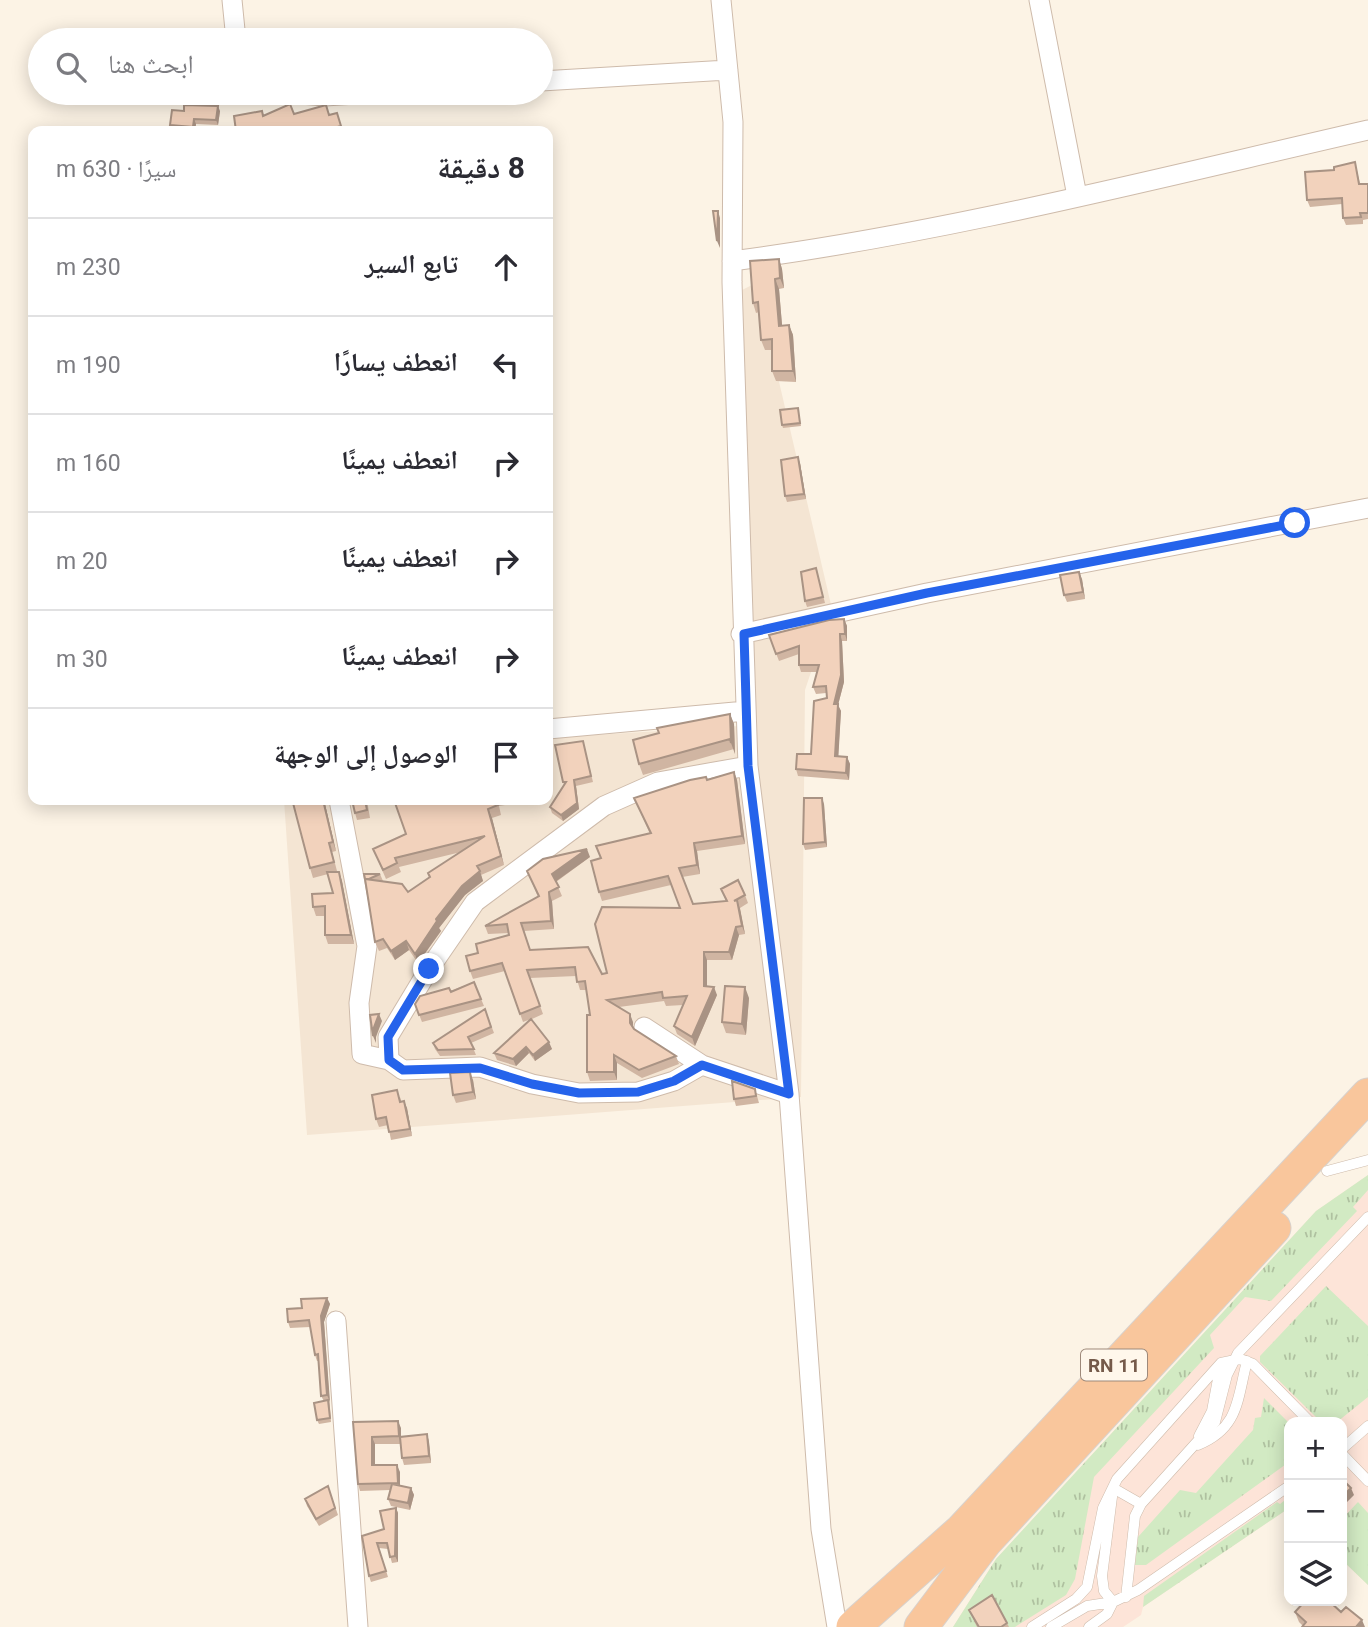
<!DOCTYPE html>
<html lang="ar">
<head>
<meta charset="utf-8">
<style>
	body { margin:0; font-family:Roboto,"Noto Naskh Arabic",sans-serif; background:#f2f2f3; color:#2b2b33; direction:rtl }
	.controls { position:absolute; right:21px; bottom:21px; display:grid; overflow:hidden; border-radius:14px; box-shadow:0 4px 18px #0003 }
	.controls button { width:63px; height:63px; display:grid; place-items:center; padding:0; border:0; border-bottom:2px solid #e1e1e2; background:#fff; color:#2b2b33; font:35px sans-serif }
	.stop { position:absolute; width:21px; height:21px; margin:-16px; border:5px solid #2563eb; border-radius:50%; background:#fff }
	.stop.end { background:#2563eb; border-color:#fff; box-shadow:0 2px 7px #0008 }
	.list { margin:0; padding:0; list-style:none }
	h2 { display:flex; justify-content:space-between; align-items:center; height:91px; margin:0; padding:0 28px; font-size:30px }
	h2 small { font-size:23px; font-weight:400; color:#7c7c81 }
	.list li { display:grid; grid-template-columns:46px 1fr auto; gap:21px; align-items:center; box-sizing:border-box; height:98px; padding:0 28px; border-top:2px solid #e1e1e2 }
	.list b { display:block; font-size:26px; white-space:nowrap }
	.list em { font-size:23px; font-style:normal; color:#7c7c81 }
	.icon { flex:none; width:38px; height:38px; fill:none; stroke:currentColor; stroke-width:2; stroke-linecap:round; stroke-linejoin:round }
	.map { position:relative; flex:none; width:1368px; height:1627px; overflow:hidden; direction:ltr }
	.search { position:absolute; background:#fff; box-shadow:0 4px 18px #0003; left:28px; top:28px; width:525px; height:77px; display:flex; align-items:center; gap:18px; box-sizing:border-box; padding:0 24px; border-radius:38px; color:#7c7c81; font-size:26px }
	.panel { position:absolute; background:#fff; box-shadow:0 4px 18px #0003; left:28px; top:126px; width:525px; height:679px; border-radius:14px; direction:rtl }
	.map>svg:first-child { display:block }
	.residential { fill:#f4e5d3 }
	.commercial { fill:#fde4d8 }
	.grass { fill:url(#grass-tufts) }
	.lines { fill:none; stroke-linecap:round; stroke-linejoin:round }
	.service-casing { stroke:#cebbab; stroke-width:11 }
	.minor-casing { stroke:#cebbab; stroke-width:21 }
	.trunk-casing { stroke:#d8d1cc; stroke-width:35 }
	.service { stroke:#fff; stroke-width:10 }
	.minor { stroke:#fff; stroke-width:19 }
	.trunk { stroke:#f9c69c; stroke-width:33 }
	.wall { fill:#d0b5a2 }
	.shaded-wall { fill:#a99384 }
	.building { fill:#f2d2bc; stroke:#a99384; stroke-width:2 }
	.route { stroke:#2563eb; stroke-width:9 }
	.labels { text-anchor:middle; stroke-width:5; stroke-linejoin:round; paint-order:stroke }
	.shield { fill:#fff7eb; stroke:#9e897a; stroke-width:2 }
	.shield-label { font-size:19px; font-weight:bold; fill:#755a4a }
</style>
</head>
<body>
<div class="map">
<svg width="1368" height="1627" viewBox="0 0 1368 1627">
	<defs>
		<pattern id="grass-tufts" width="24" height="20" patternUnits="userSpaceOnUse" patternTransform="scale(1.75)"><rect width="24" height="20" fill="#d2eac3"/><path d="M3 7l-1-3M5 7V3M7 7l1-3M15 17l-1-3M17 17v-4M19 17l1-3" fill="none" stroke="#afc1a0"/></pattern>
	</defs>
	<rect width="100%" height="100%" fill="#fcf3e5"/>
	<path class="residential" d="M756,283l76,326 -27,81 -4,407 -494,38 -23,-335h264v-62l207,-13 -17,-433z"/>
	<path class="commercial" d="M1368,1175v410l-26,-25v-138h-53v86l-146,99 -2,8 -18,12h-170l43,-68 320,-348z"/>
	<path class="grass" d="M1368,1175v15l-15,17 4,4 -86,90 -26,-4 -35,38 4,13 -120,129 -19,102 -9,16 -51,32h-62l43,-68 320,-348z
		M1326,1286l42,40v71l-31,25h-16l-61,-60v-6z
		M1264,1398l25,25v39l-143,103h-11l3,-28 42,-47 16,3 57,-63 2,-12 6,-1z
		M1289,1497v11l-146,99 1,-11 133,-94 3,2z
		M1358,1502l10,11v72l-26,-25v-41z"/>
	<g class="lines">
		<defs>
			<path id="service" d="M1327,1171l41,-11
				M1199,1436l13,-25 9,-48
				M1198,1445c41,-17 39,-45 49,-84
				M1342,1449l26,-23
				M1342,1454l26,27
				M1113,1488l28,16
				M1126,1597l9,-81 6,-12 74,-82 12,-47 11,-22 130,-136
				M1113,1602l-9,-11 -2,-15 11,-87
				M1032,1627l44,-28 11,-12 16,-79 14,-29 104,-116 19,-4 13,5 57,58
				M1051,1627l36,-21 26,-4 25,-12 151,-104
				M1089,1627l18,-13 6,-12"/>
			<path id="minor" d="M232,0l4,40
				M721,0l12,122 -1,160 16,484 41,328 32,435 16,98
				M1039,0l38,196
				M541,81l187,-11
				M288,93l37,3 46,-3
				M732,261c214,-28 426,-83 636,-131
				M741,634l186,-41 441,-85
				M548,729l198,-18
				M748,766l-90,16 -54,24 -129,96 -46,67 -41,68 1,23 14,10 77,-3 52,17 47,9 59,-1 36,-11 28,-16 87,29
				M339,800l28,146 -8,57 3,51 27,6
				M644,1027l58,38
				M336,1321l22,306"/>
			<path id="trunk" d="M853,1627l109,-97 406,-435
				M921,1627l64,-85 289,-314"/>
		</defs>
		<use href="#service" class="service-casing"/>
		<use href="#minor" class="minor-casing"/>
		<use href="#trunk" class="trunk-casing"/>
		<use href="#service" class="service"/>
		<use href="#minor" class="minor"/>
		<use href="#trunk" class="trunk"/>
	</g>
	<path class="wall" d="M184,111h36l-2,14 -22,-1 -1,7 -23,-1 -2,-5z
		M262,111l2,4h66l7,-2 6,18h-107z
		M1355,162l5,22h8v35l-5,1v4l-17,1 -3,-7 -1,-14 -32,3 -3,-7 27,-30z
		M779,259l3,10 2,19 -5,1 3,37 7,-1 4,10 3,47 -20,-1 -4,-10v-21h-7l-4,-10 -2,-28 -3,1 -3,-10z
		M798,408l3,18 -18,2 -1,-3z
		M800,463l6,36 -19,3 -2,-6z
		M816,568l9,35 -18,4 -2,-6z
		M1082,579l3,20 -18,3 -3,-7z
		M844,619l3,7v15h-5l2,41 -6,23 3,6 -3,45 9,1 3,7 -1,16 -51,-4 -2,-7 15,-15 16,-56 -1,-5 -10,1 -3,-7 4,-15h-16l-2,-7v-11l-20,7 -10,-26z
		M730,714l4,10 1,30 -1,-5 -91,26 -4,-11z
		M583,741l10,41 -17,4 3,23 -16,12 -11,-8 -2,-6 14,-22 -9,-40z
		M734,772l3,8 8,64 -48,7 3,23 -18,3 11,27 33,-3 -5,-12 24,6 3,8 -8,5 5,26 -6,1 -7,25h-25v26l10,9 -22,51 -18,-12 -3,-8 9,-21 -17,1 -2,-5 -45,6 11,7 4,15 42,27 3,8 -37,14 -25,-15v17l-27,1 -3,-9 3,-57 -4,-25h-6l-4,-14 -46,2 13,36 -11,5 20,30 -17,12 -6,-8 -13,13 -19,-6 -3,-7 37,-34 -8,3 -18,-51 -32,8 -3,-8 8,-18 31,-18v-2l-21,1 -3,-8 53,-29 -11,-26 63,-14 -34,25 6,14 -10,5 2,28 -30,2 6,19 72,24 5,-1 73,-65 -9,-23 -69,16 -3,-9 2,-34 49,-24 -16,-36z
		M299,800h25l12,51 -4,1 5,19 2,1 3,9 12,63h-26l-3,-9v-19h-9l-3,-9 20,-14 -5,-19 -15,4 -3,-10z
		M367,800l3,18 -13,2 -2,-7z
		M394,800h110l1,5 -6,1 2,9 -9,3 12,47 -23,10 2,6 -18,14 -26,33 2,3 -23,32 -9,-13 -14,10 -8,-12 -8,3 -4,-9 -11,-68h16l3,7 25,11 21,-14 -1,-5 33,-21 -62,15 2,5 -15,7 -13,-30 33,-15z
		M824,804l3,43 -22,3 -2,-6z
		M474,982l10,24 -62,16 -7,-18z
		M749,998l-3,37 -20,-2 -4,-11z
		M485,1009l9,24 -23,10 5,12 -36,1 -5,-7 -2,-6z
		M473,1080l3,19 -20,4 -3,-8z
		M755,1089l4,14 -23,3 -2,-7z
		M400,1097l1,4 6,7 5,28 -21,4 -3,-15 -9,2 -3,-8z
		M327,1298l3,6 -6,18 7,100 -12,2 -2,-4 7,-19 -3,-5 -2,-35h-2l-2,-6 -5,-28 -20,1 -2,-6 14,-14z
		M353,1422l48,6v9l26,-3 2,8 2,21 -27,2 -2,-7 -2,-14h-25v21l25,7v13l11,3 3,7 -4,15 -19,-4 -3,-7 2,-9 -30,1 -2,-7z
		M328,1486l10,29 -19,11 -12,-20 -2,-7z
		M396,1508l2,5v49l-6,1 -4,-14 -9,-1 9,29 -17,5 -2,-6 -7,-40 22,-7z
		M969,1610l38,13 2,4h-32z
		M1295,1612h46l-38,14 -4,-4z"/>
	<path class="shaded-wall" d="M218,106l2,5 -2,14 -2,-5z
		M194,119l2,5 -1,7 -2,-4z
		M718,211l2,7v30l-3,-7z
		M779,259l3,10 2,19 -4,-10z
		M775,279l4,10 4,47 -4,-10z
		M789,325l4,10 3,47 -3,-11z
		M798,457l2,6 6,36 -2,-5z
		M1079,572l3,7 3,20 -2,-7z
		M844,619l3,7v15l-2,-7z
		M840,634l2,7 2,41 -6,23 3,6 -3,52 -3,-7 -1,-52z
		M730,714l4,10 1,30 -4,-11z
		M847,757l3,7 -1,16 -3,-7z
		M734,772l3,8 8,64 -3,-8z
		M574,780l2,6 3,23 -16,12 -2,-6z
		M822,798l2,6 3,43 -2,-5z
		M323,800h1l12,51 -3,-9z
		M488,809l4,9 12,47 -3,-9z
		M694,843l3,8 3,23 -3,-9z
		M587,849l3,8 -35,25 -3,-8z
		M480,871l3,10 -18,14 -26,33 2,3 -23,32 -3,-9 21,-35 26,-33z
		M339,872l3,9 12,63 -3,-9z
		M549,892l3,9 2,28 -3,-8z
		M737,900l3,9 5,25 -3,-8z
		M736,927l3,8 -7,25 -3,-8z
		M406,941l3,9 -14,10 -4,-9z
		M704,952l3,8v34l-3,-8z
		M714,987l3,8 -22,51 -3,-9z
		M745,987l4,11 -3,37 -4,-11z
		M379,1014l3,7 -6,16v6l-3,-7v-6z
		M630,1014l3,8v10l-3,-9z
		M549,1042l3,7 -17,12 -2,-6z
		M526,1047l3,6 -13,13 -3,-7z
		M614,1055l3,8v17l-3,-8z
		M470,1072l3,8 3,19 -3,-7z
		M404,1101l3,7 5,28 -2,-7z
		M327,1298l3,6 -6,18 6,80 -3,-7 -6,-79z
		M398,1421l3,7v16l-2,-8z
		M427,1434l2,8 2,21 -2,-7z
		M372,1437l3,7v28l-3,-7z
		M397,1465l3,7v18l-2,-7z
		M411,1488l3,7 -4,15 -2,-7z
		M1351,1488l3,7 -12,12v-10z
		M396,1508l2,5v49l-3,-6z
		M1362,1620l3,7h-9z"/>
	<path class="building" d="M290,104l4,10 32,-9 3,10 8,-2 4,13 -11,3v2h-94l-2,-15 28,-5 1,5z
		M184,105l34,1 -2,14 -22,-1 -1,8 -23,-2 2,-15 12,1z
		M1355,162l4,22h9v29h-8l1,4 -18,1 -1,-20 -35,2 -2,-28 29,-2v-3z
		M713,211h5l-1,30z
		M779,259l1,19 -5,1 4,47 10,-1 4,46h-21v-32l-11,1 -3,-38 -5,1 -3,-42z
		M798,408l2,15 -18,2 -2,-15z
		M798,457l6,37 -19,2 -4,-36z
		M816,568l7,29 -18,4 -4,-29z
		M1079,572l4,20 -19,3 -4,-20z
		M844,619l1,15h-5l1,41 -7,29h4l-3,52 12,1 -1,16 -50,-4 1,-15h14l3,-53 13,-3 -1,-12 -13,1 6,-22h-20v-19l-23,8 -7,-19 60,-15z
		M730,714l1,29 -1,-4 -91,25 -6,-24 26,-7 -2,-5z
		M583,741l8,35 -17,4 3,23 -16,12 -11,-8 16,-25h-3l-8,-37z
		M734,772l8,64 -48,7 3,22 -18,3 14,36 34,-3 -6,-12 17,-9 7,15 -11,6 3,-1 5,26 -6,1 -7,25h-25v34l10,1 -22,50 -18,-11 13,-30 -24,2 -1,-6 -55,8 23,14v9l4,6 42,27 -37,14 -25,-15v17h-27v-57h3l-5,-34 -8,1 -2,-15 -48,3 13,36 -20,8 -18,-51 -32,8 -4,-15 12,-3 -2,-9 33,-9 -2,-11 -22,2 54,-30 -12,-25 16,-12 44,-10 -35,25 7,13 -10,5 2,29 -30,2 9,27 58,-3 14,27 5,-1 -12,-49 7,-17 78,1 -12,-32 -69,16 -8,-31 10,-3 -5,-12 55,-13 -17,-35 56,-18 16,-3 1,3z
		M804,798h18l3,44 -22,2z
		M299,800h24l10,42 -4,1 5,19 -24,6 -17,-65 6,-2z
		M352,800h13l2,10 -12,3z
		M394,800h102l2,5 -10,4 13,47 -24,10 3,5 -18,15 -26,33 1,2 -22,33 -9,-13 -15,10 -8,-12 -8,3 -10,-63 37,5 6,8 22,-15 -2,-4 57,-37 -90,22 2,5 -14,7 -10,-21 33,-15z
		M327,872h12l12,63h-26v-29l-12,1 -1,-13 21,-1z
		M364,874h16l-11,5h-4z
		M474,982l7,17 -62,16 -4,-11 5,-8 29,-8 2,4z
		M725,986l20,1 -3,37 -20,-2z
		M485,1009l6,18 -23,10 6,12 -36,1 -5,-7z
		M379,1014l-6,16v6l-3,-21z
		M531,1019l18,23 -16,13 -7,-8 -13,12 -19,-6z
		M470,1072l3,20 -20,3 -3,-22z
		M732,1081l23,8 1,7 -22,3z
		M397,1090l3,12 4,-1 6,28 -21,3 -3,-15 -10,2 -4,-24z
		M327,1298l-6,18 6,79 -6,1 -3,-42 -3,1 -6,-35 -21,2 -1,-13 15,-1 -1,-9z
		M328,1400l2,18 -13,2 -3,-17z
		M398,1421l1,15 -27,1v28h25l1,18 -40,1 -5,-62z
		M427,1434l2,22 -27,2 -2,-21z
		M1342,1479l9,9 -9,9z
		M392,1484l19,4 -3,15 -20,-4z
		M328,1486l7,22 -19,11 -11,-20z
		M396,1508l-1,48 -5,1 -3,-14h-10l9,28 -17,5 -7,-40 22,-7 -4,-18z
		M992,1595l15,28 -6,4h-22l-10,-17z
		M1305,1601h24l12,11 5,-5 16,13 -6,7h-54l4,-5 -11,-10z"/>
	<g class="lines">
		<path class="route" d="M429,969l-41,68 1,23 14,10 77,-2 52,16 47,9 59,-1 36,-11 28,-16 87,29 -41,-328 -4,-132 183,-41 368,-70"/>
	</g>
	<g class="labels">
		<rect class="shield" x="1081" y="1349.5" width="66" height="31" rx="5"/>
		<g class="shield-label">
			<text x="1114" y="1372">RN 11</text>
		</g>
	</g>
</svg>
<div class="controls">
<button>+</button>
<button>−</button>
<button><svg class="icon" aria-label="layers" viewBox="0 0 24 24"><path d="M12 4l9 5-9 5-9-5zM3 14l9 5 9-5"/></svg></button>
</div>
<div class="stop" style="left:1295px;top:523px"></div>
<div class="stop end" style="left:429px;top:969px"></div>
<div class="search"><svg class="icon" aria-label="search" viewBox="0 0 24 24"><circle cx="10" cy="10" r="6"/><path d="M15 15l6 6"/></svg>ابحث هنا</div>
<section class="panel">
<h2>8 دقيقة<small>سيرًا · 630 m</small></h2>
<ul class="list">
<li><svg class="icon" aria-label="ahead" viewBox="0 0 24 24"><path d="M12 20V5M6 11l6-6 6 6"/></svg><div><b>تابع السير</b></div><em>230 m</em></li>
<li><svg class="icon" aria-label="left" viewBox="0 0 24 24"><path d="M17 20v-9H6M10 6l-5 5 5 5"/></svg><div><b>انعطف يسارًا</b></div><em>190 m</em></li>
<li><svg class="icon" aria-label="right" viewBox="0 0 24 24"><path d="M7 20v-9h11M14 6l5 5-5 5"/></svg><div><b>انعطف يمينًا</b></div><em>160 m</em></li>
<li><svg class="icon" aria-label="right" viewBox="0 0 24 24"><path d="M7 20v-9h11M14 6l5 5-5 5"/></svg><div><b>انعطف يمينًا</b></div><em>20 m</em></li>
<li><svg class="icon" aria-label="right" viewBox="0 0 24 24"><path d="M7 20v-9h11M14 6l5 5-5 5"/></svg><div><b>انعطف يمينًا</b></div><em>30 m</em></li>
<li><svg class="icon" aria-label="arrive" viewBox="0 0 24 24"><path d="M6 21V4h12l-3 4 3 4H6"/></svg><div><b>الوصول إلى الوجهة</b></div></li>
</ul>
</section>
</div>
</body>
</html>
